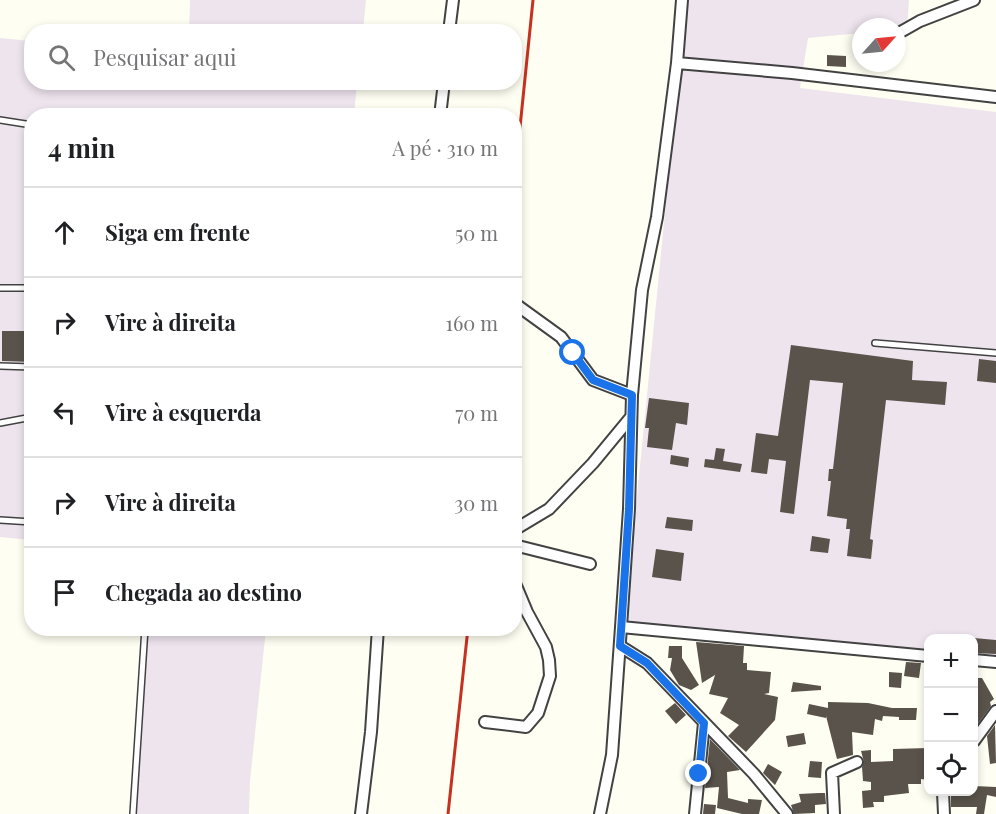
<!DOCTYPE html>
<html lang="pt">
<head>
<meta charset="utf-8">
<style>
	body { margin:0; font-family:"Playfair Display",serif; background:#f6f6f6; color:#202124 }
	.controls { position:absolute; right:18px; bottom:18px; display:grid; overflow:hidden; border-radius:12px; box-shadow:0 3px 9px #0003 }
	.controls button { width:54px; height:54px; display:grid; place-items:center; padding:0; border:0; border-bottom:2px solid #e0e0e0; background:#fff; color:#202124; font:30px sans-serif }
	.compass { position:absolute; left:852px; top:18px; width:54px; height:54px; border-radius:50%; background:#fff; box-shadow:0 3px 9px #0003; rotate:63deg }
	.stop { position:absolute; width:18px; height:18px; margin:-14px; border:4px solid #1a73e8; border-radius:50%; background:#fff }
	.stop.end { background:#1a73e8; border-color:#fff; box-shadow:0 2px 6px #0008 }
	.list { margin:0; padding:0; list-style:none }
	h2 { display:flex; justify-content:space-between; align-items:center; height:78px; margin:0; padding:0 24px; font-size:26px }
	h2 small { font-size:20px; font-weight:400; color:#757577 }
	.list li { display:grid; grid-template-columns:39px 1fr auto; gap:18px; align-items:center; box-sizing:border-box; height:90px; padding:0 24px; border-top:2px solid #e0e0e0 }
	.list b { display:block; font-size:22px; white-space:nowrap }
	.list em { font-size:20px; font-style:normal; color:#757577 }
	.icon { flex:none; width:33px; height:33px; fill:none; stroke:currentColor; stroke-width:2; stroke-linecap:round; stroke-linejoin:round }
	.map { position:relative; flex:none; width:996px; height:814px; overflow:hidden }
	.search { position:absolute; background:#fff; box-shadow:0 3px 9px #0003; left:24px; top:24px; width:498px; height:66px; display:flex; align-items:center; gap:15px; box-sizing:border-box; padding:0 21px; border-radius:24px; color:#757577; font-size:22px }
	.panel { position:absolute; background:#fff; box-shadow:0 3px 9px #0003; left:24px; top:108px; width:498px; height:528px; border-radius:24px }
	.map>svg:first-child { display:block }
	.industrial { fill:#eee4ee }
	.building { fill:#59534b }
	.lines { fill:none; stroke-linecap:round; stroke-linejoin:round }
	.lane-casing { stroke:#424242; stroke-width:8 }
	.street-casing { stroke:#424242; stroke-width:14 }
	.lane { stroke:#fff; stroke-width:5 }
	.street { stroke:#fff; stroke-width:10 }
	.rail { stroke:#c63221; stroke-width:3 }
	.route { stroke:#1a73e8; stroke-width:8 }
</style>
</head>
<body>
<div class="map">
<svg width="996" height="814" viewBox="0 0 996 814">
	<rect width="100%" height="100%" fill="#fffef2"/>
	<path class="industrial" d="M190,0h176l-3,31 -174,1z
		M686,0h223l-2,29 -10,1v-3h-36v6l-53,5 -8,50 196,24v553l-22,-2v-25h-46v20l-304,-30z
		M0,38l31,3 1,41 325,1 -3,32 -322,1 -1,424 -31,-3z
		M143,629h123l-16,152 -1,33h-117z"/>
	<path class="building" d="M827,55l19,1v11l-19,-1z
		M2,331h30v31l-30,-1z
		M791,345l122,16 -1,19 35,2 -2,23 -59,-5 -16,139 3,1 -2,19 -24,-3 3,-27h-4l1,-10 -20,-3 4,-35h-3l1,-12h4l10,-86 -33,-3 -16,134 -14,-2 6,-51 -17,-2 -2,15 -16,-2 5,-39 22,3z
		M979,359l17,2v22l-19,-2z
		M649,398l40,5 -2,22 -11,-2 -4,27 -25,-3 2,-19h-4z
		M716,448l9,1 -2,12 19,3 -2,8 -36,-5 1,-8 9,1z
		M671,455l18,3 -1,9 -18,-3z
		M667,517l26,3 -1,11 -27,-3z
		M812,536l18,3 -2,14 -18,-2z
		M656,549l28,4 -3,28 -29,-4z
		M974,638l22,2v14l-22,-1z
		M696,642l48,4 -1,17h4v7l24,2 -2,21 -5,1 14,3 -3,23 -29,32 -18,-16 11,-11 -19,-12 8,-15 -19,-4 6,-19 -13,8z
		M669,646h13v12l17,27 -8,5 -12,-5 -9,-15 2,-12h-4z
		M906,662l15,1 -2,15 -15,-2z
		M889,672l13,1 -1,15 -12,-1z
		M974,678h8l12,21 -4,3 1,4 -17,23z
		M793,682l28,4v4l-30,2z
		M828,702l40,1 24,5h25l-1,12h-17v-3l-16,-1 -1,5 -7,-2 -2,16 -21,-3 1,23 -16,4 -11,-43v2l-19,-4 2,-10 19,4z
		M675,703l11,12 -10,9 -11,-13z
		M995,725l1,38 -6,1 -3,-28z
		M804,733l2,11 -18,3 -2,-11z
		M710,739l30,31 -13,2 1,26 20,5v-4l14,1 -3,14h-17l-25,-6 2,-21 -14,1z
		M928,748v32l-7,-1v5h-13l1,9 -25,3v6h-11l1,5 -11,1 -1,-17 9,-1v-8l-8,-1 -1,-14 2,-5 -3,-11 10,-1v12l22,-1v-12z
		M810,761l12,1 -1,16 -13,-1z
		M768,764l14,8 -7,13 -12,-12z
		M974,786l22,1v10l-9,-2 -3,19h-8l1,-7h-26v-12h13v-3h10z
		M819,793h6l1,11 -11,1v8l-21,1 -3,-9 10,-3 -2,-8z
		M704,804l12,1 -1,9h-12z"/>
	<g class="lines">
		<defs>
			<path id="lane" d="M0,120l32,5
				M0,288h32
				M875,343l121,10
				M0,366l32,1
				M0,423l32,-6
				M0,520l32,2
				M133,814l12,-186"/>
			<path id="street" d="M449,32l4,-32
				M897,34l23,-13 54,-21
				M677,63l115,10 204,24
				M440,116l4,-34
				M514,303l47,34 32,43 39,15
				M514,530l35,-21 44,-46 38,-46
				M514,545l76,19
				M621,627l307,29
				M620,646l27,17 107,111 33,40
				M974,660l22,2
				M485,722l41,5 12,-14 12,-37 -1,-16 -3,-13 -19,-35 -13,-31
				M974,741l22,-30
				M943,792l1,22
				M361,814l10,-82 7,-104
				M600,814l12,-59 9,-128 8,-118 3,-114 10,-105 15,-73 20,-154 5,-63
				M695,814l9,-91
				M834,814l-2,-41 25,-11"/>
		</defs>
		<use href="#lane" class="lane-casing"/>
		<use href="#street" class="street-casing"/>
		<use href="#lane" class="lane"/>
		<use href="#street" class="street"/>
		<path class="rail" d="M514,186l19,-186
			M448,814l20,-186"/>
	</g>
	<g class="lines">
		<path class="route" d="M573,353l20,27 39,15 -3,114 -9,137 27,17 57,60 -5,51"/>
	</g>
</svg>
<div class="controls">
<button>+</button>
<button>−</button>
<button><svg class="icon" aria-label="locate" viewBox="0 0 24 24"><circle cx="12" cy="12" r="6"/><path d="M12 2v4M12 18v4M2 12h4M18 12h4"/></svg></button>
</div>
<svg class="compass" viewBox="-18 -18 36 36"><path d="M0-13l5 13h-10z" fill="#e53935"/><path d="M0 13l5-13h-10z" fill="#757577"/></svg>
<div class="stop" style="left:573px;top:353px"></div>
<div class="stop end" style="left:699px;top:774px"></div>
<div class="search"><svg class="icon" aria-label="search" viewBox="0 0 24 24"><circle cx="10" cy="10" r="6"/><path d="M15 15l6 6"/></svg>Pesquisar aqui</div>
<section class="panel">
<h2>4 min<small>A pé · 310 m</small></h2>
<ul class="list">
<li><svg class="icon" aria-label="ahead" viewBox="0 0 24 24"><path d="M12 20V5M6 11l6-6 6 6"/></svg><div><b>Siga em frente</b></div><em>50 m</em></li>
<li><svg class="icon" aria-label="right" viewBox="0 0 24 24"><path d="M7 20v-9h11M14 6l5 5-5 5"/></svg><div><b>Vire à direita</b></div><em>160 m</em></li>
<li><svg class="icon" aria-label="left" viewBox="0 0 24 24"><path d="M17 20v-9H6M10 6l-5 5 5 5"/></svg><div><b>Vire à esquerda</b></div><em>70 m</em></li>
<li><svg class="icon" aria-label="right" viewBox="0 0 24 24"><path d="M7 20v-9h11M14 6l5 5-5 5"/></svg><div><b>Vire à direita</b></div><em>30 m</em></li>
<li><svg class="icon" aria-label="arrive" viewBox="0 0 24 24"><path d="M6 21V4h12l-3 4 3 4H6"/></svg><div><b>Chegada ao destino</b></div></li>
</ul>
</section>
</div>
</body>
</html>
